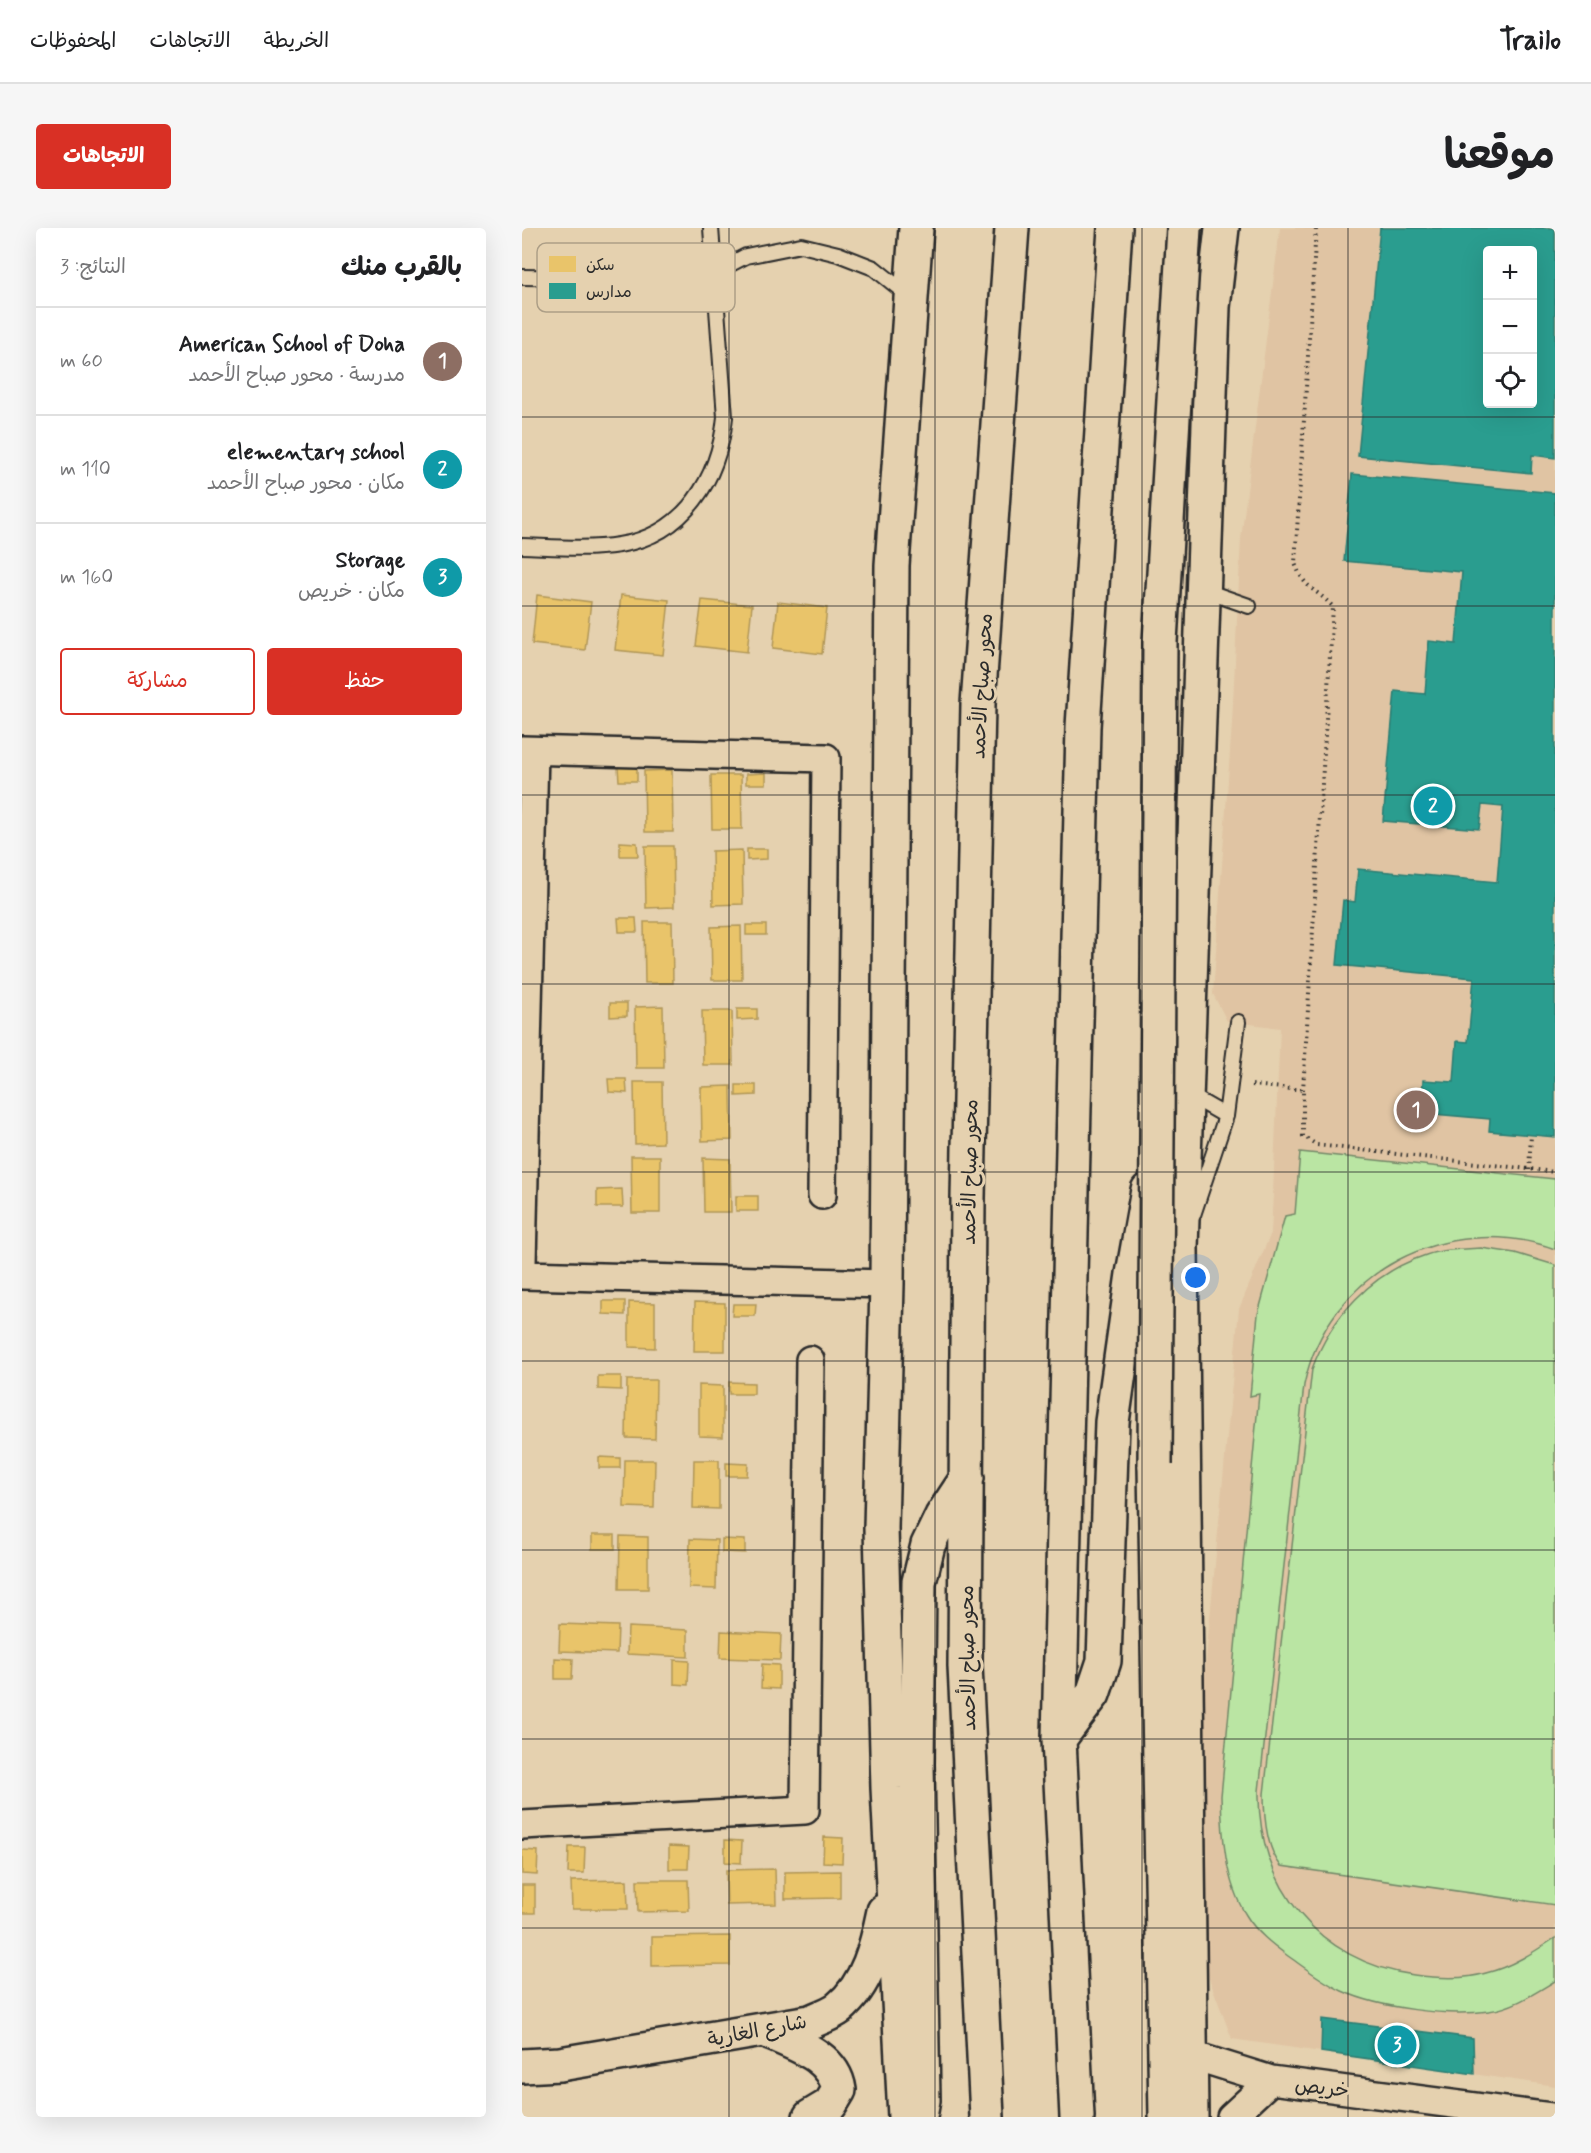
<!DOCTYPE html>
<html lang="ar">
<head>
<meta charset="utf-8">
<style>
	body { margin:0; font-family:Mynerve,"Playpen Sans Arabic",sans-serif; background:#f6f6f6; color:#202124; direction:rtl }
	.controls { position:absolute; right:18px; top:18px; display:grid; overflow:hidden; border-radius:6px; box-shadow:0 6px 24px #0002 }
	.controls button { width:54px; height:54px; display:grid; place-items:center; padding:0; border:0; border-bottom:2px solid #e0e0e0; background:#fff; color:#202124; font:30px sans-serif }
	.you { position:absolute; left:674px; top:1050px; width:21px; height:21px; margin:-15px; border:4px solid #fff; border-radius:50%; background:#1a73e8; box-shadow:0 0 0 9px #1a73e833 }
	.badge { display:grid; place-items:center; width:39px; height:39px; border-radius:50%; background:#d93025; color:#fff; font-size:20px; font-weight:700 }
	.pin { position:absolute; translate:-50% -50%; border:3px solid #fff; box-shadow:0 2px 6px #0006 }
	.list { margin:0; padding:0; list-style:none }
	h2 { display:flex; justify-content:space-between; align-items:center; height:78px; margin:0; padding:0 24px; font-size:26px }
	h2 small { font-size:20px; font-weight:400; color:#757577 }
	.list li { display:grid; grid-template-columns:39px 1fr auto; gap:18px; align-items:center; box-sizing:border-box; height:108px; padding:0 24px; border-top:2px solid #e0e0e0 }
	.list b { display:block; font-size:22px; white-space:nowrap }
	.list p { margin:0; font-size:20px; white-space:nowrap; color:#757577 }
	.list em { font-size:20px; font-style:normal; color:#757577 }
	.actions { display:flex; gap:12px; padding:18px 24px }
	.actions a { flex:1; padding:14px 0; border:2px solid #d93025; border-radius:6px; text-align:center; font-size:21px; color:#d93025 }
	.actions .main { background:#d93025; color:#fff }
	.icon { flex:none; width:33px; height:33px; fill:none; stroke:currentColor; stroke-width:2; stroke-linecap:round; stroke-linejoin:round }
	.map { position:relative; flex:none; width:1033px; height:1889px; overflow:hidden; direction:ltr; border-radius:6px }
	header { display:flex; align-items:center; gap:36px; box-sizing:border-box; height:84px; padding:0 30px; background:#fff; border-bottom:2px solid #e0e0e0 }
	header strong { font-size:28px }
	nav { display:flex; gap:33px; margin-inline-start:auto; font-size:21px }
	.intro { display:flex; align-items:center; justify-content:space-between; box-sizing:border-box; height:144px; padding:0 36px }
	h1 { margin:0; font-size:42px }
	.button { padding:15px 27px; border-radius:6px; background:#d93025; color:#fff; font-size:21px; font-weight:700 }
	main { display:flex; gap:36px; padding:0 36px }
	aside { flex:1; background:#fff; border-radius:6px; box-shadow:0 6px 24px #0002 }
	.map>svg:first-child { display:block }
	.built { fill:#e0c4a3; fill-rule:evenodd }
	.green { fill:#bae5a3; stroke:#728867; stroke-width:1.5 }
	.homes { fill:#e9c46a; stroke:#b09657; stroke-width:1.5 }
	.schools { fill:#2a9d8f; stroke:#2a7b71; stroke-width:1.5; fill-rule:evenodd }
	.lines { fill:none; stroke-linecap:round; stroke-linejoin:round }
	.lane-casing { stroke:#2b2b2b; stroke-width:18 }
	.street-casing { stroke:#2b2b2b; stroke-width:32 }
	.secondary-casing { stroke:#2b2b2b; stroke-width:38 }
	.highway-casing { stroke:#2b2b2b; stroke-width:38 }
	.path { stroke:#2b2b2b; stroke-width:4; stroke-dasharray:1.5 4.5; stroke-linecap:butt }
	.lane { stroke:#e5d1af; stroke-width:14 }
	.street { stroke:#e5d1af; stroke-width:27 }
	.secondary { stroke:#e5d1af; stroke-width:33 }
	.highway { stroke:#e5d1af; stroke-width:33 }
	.highway-bridge-casing { stroke:#2b2b2b; stroke-width:38; stroke-linecap:butt }
	.highway-bridge { stroke:#e5d1af; stroke-width:33 }
	.grid { fill:none; stroke:#2b2b2b; stroke-width:1.5; stroke-opacity:0.55 }
	.labels { text-anchor:middle; stroke-width:6; stroke-linejoin:round; paint-order:stroke }
	.street-label { font-size:20px; fill:#2b2b2b; stroke:#e5d1af }
	.key { fill:#e5d1af; stroke:#ad9f87; stroke-width:1.5 }
	.key-label { font-size:16px; fill:#2b2b2b }
</style>
</head>
<body>
<header>
<strong>Trailo</strong>
<nav><a>الخريطة</a><a>الاتجاهات</a><a>المحفوظات</a></nav>
</header>
<div class="intro"><h1>موقعنا</h1><a class="button">الاتجاهات</a></div>
<main>
<div class="map">
<svg width="1033" height="1889" viewBox="0 0 1033 1889">
	<rect width="100%" height="100%" fill="#e5d1af"/>
	<filter id="ink" filterUnits="userSpaceOnUse"><feTurbulence type="fractalNoise" baseFrequency=".0167" numOctaves="2"/><feDisplacementMap in="SourceGraphic" scale="12" xChannelSelector="R" yChannelSelector="G"/><feConvolveMatrix kernelMatrix="1 2 1 2 8 2 1 2 1" color-interpolation-filters="sRGB"/></filter>
	<g filter="url(#ink)">
		<path class="built" d="M758,0h275v1858l-323,-47 -34,-90 6,-268 35,-372 32,-76 2,-40 7,-165 -53,-7 -14,-27 19,-271 9,-184zM966,22h45v154h-45z"/>
		<path class="green" d="M778,924l255,27v70c-108,-38 -227,22 -251,136l-45,406c-2,95 60,171 155,184 22,3 50,5 72,-2 25,-6 48,-21 69,-35v43c-20,12 -42,27 -66,30 -41,6 -109,-3 -147,-20 -19,-9 -37,-23 -54,-35 -15,-11 -32,-24 -42,-41 -21,-33 -24,-80 -25,-119l38,-402 -9,2 8,-82 27,-98 10,-2z
			M959,1020l34,5 40,12v640l-274,-39c-15,-18 -17,-49 -17,-72l48,-425c19,-52 59,-96 114,-114 17,-6 37,-6 55,-7z"/>
		<path class="homes" d="M15,367l54,7 -6,48 -53,-6z
			M99,367l48,5 -6,55 -48,-5z
			M180,372l50,5 -5,47 -51,-6z
			M256,374l49,6 -5,46 -49,-6z
			M96,539h19v14h-18z
			M150,542l1,62h-28l-1,-61z
			M244,545v11h-20v-10z
			M189,547h30l1,54h-30z
			M98,614l17,1 1,13h-18z
			M123,618h28l1,61 -28,1z
			M225,621h20v10l-20,1z
			M220,622l1,54 -30,1 -1,-54z
			M96,690h18l1,14h-18z
			M122,694h28l1,61h-28z
			M224,697h20v10h-20z
			M219,698l1,54h-30l-1,-53z
			M88,775h17v13l-17,1z
			M141,778l1,62h-28l-1,-61z
			M215,781h20v10l-20,1z
			M180,783h30l1,54h-30z
			M86,851h18l1,14 -18,-1z
			M112,854h28l1,61 -28,1z
			M214,857h20v10l-20,1z
			M209,858l1,54 -30,1 -1,-54z
			M109,928h29v57h-28z
			M181,930l27,1 1,53h-27z
			M100,961l1,18h-26v-17z
			M214,968h22v15h-22z
			M81,1073h22v14l-22,-1z
			M107,1074l26,1v45l-26,-1z
			M173,1074l30,1v48h-31z
			M211,1076h23l-1,12h-23z
			M76,1148h23v14l-23,-1z
			M105,1152h29l-1,59 -29,-1z
			M207,1154l25,1v11h-25z
			M177,1157l24,1v51l-24,-1z
			M77,1229l21,1v10h-21z
			M103,1232h30l-1,48 -30,-1z
			M172,1232h25v49l-26,-1z
			M204,1235l22,1 -1,12h-21z
			M70,1307h23v14h-23z
			M98,1308l28,1v52h-29z
			M168,1311l27,1 -1,49 -27,-1z
			M200,1311l23,1v13l-23,-1z
			M38,1396l58,2 -1,27 -58,-2z
			M106,1399l60,3v27l-61,-3z
			M199,1403l60,3 -1,26 -60,-2z
			M33,1430l18,1 -1,20h-17z
			M152,1432l15,1 -1,24 -14,-1z
			M240,1436l17,1v24l-18,-1z
			M302,1609l19,1 -1,25 -19,-1z
			M203,1612l17,1 -1,22 -16,-1z
			M147,1618l20,1 -1,22h-19z
			M47,1619h16l-1,26h-16z
			M0,1622l16,1 -1,24 -15,-1z
			M253,1641l1,35 -49,1 -1,-35z
			M318,1643v27l-55,1v-27z
			M105,1652l1,29h-56l-1,-28z
			M115,1652h51l1,31 -51,1z
			M0,1657h13v28h-13z
			M208,1708v29l-78,1v-29z"/>
		<path class="schools" d="M858,0h175v230l-23,-3 -1,18 -173,-17zM966,22h45v154h-45z
			M830,246l203,19v644l-66,-6 1,-12 -91,-8 1,-13 22,1 1,-19 31,2 3,-41 11,1 6,-64 -137,-13 6,-65 12,2 3,-33 139,13 6,-75 -21,-2 -3,24 -96,-8 12,-130 30,3 4,-53 27,3 6,-72 -118,-11z
			M800,1791l151,19 1,36 -153,-22z"/>
		<g class="lines">
			<defs>
				<path id="lane" d="M0,49l67,1 124,-5 33,-17 55,-11 37,9 36,14 35,28
					M0,318c32,1 65,4 97,-1 66,-10 100,-67 106,-128l-14,-189
					M681,362l46,16
					M664,865l40,23
					M671,987l33,-99 12,-94"/>
				<path id="street" d="M0,522l304,8 -4,437
					M0,1035l12,-512
					M0,1047l365,9
					M0,1597l283,-15 5,-450
					M669,1827l80,25 280,37
					M709,1889l40,-37"/>
				<path id="secondary" d="M244,1803c28,13 68,24 73,59l-9,15 -20,12
					M0,1838l38,-2 250,-42c9,-4 21,-8 29,-14 29,-24 38,-63 45,-97
					M383,1889l-17,-329 -7,-260 6,-244 5,-719 24,-337
					M669,1889l-10,-869 32,-941 9,-79"/>
				<path id="highway" d="M641,882l8,-36 15,-32
					M633,1237l11,652
					M537,1511l34,-45 11,-33 8,-239 21,-148 15,-84
					M398,1889l3,-17 -6,-336 2,-182 9,-37 14,-29 25,-38
					M465,1889l-22,-451 3,-468 10,-494 34,-476
					M555,1889l-18,-378 24,-1012 32,-499"/>
			</defs>
			<use href="#lane" class="lane-casing"/>
			<use href="#street" class="street-casing"/>
			<use href="#secondary" class="secondary-casing"/>
			<use href="#highway" class="highway-casing"/>
			<path class="path" d="M730,857l51,5v46l14,9 238,27
				M781,862l30,-483c-18,-20 -28,-16 -38,-44l21,-335
				M1007,942l2,-35"/>
			<use href="#lane" class="lane"/>
			<use href="#street" class="street"/>
			<use href="#secondary" class="secondary"/>
			<use href="#highway" class="highway"/>
			<defs>
				<path id="highway-bridge" d="M633,1237l5,-823 24,-414"/>
			</defs>
			<use href="#highway-bridge" class="highway-bridge-casing"/>
			<use href="#highway-bridge" class="highway-bridge"/>
		</g>
	</g>
	<path class="grid" d="M207,0v1889M413,0v1889M620,0v1889M826,0v1889M0,189h1033M0,378h1033M0,567h1033M0,756h1033M0,944h1033M0,1133h1033M0,1322h1033M0,1511h1033M0,1700h1033"/>
	<g class="labels">
		<g class="street-label">
			<text transform="translate(459 458) rotate(-87)" y="7">محور صباح الأحمد</text>
			<text transform="translate(447 944) rotate(-89)" y="7">محور صباح الأحمد</text>
			<text transform="translate(445 1430) rotate(-91)" y="7">محور صباح الأحمد</text>
			<text transform="translate(235 1802) rotate(-11)" y="7">شارع الغارية</text>
			<text transform="translate(800 1859) rotate(7)" y="7">خريص</text>
		</g>
	</g>
	<rect x="15" y="15" width="198" height="69" rx="9" class="key"/>
	<rect x="27" y="28" width="27" height="16" fill="#e9c46a"/>
	<rect x="27" y="55" width="27" height="16" fill="#2a9d8f"/>
	<g class="key-label">
		<text x="64" y="42">سكن</text>
		<text x="64" y="69">مدارس</text>
	</g>
</svg>
<div class="controls">
<button>+</button>
<button>−</button>
<button><svg class="icon" aria-label="locate" viewBox="0 0 24 24"><circle cx="12" cy="12" r="6"/><path d="M12 2v4M12 18v4M2 12h4M18 12h4"/></svg></button>
</div>
<div class="you"></div>
<div class="pin badge" style="left:894px;top:882px;background:#8d6e63">1</div>
<div class="pin badge" style="left:911px;top:578px;background:#0f9aa8">2</div>
<div class="pin badge" style="left:875px;top:1817px;background:#0f9aa8">3</div>
</div>
<aside>
<h2>بالقرب منك<small>النتائج: 3</small></h2>
<ul class="list">
<li><span class="badge" style="background:#8d6e63">1</span><div><b>American School of Doha</b><p>مدرسة · محور صباح الأحمد</p></div><em>60 m</em></li>
<li><span class="badge" style="background:#0f9aa8">2</span><div><b>elementary school</b><p>مكان · محور صباح الأحمد</p></div><em>110 m</em></li>
<li><span class="badge" style="background:#0f9aa8">3</span><div><b>Storage</b><p>مكان · خريص</p></div><em>160 m</em></li>
</ul>
<div class="actions"><a class="main">حفظ</a><a>مشاركة</a></div>
</aside>
</main>
</body>
</html>
